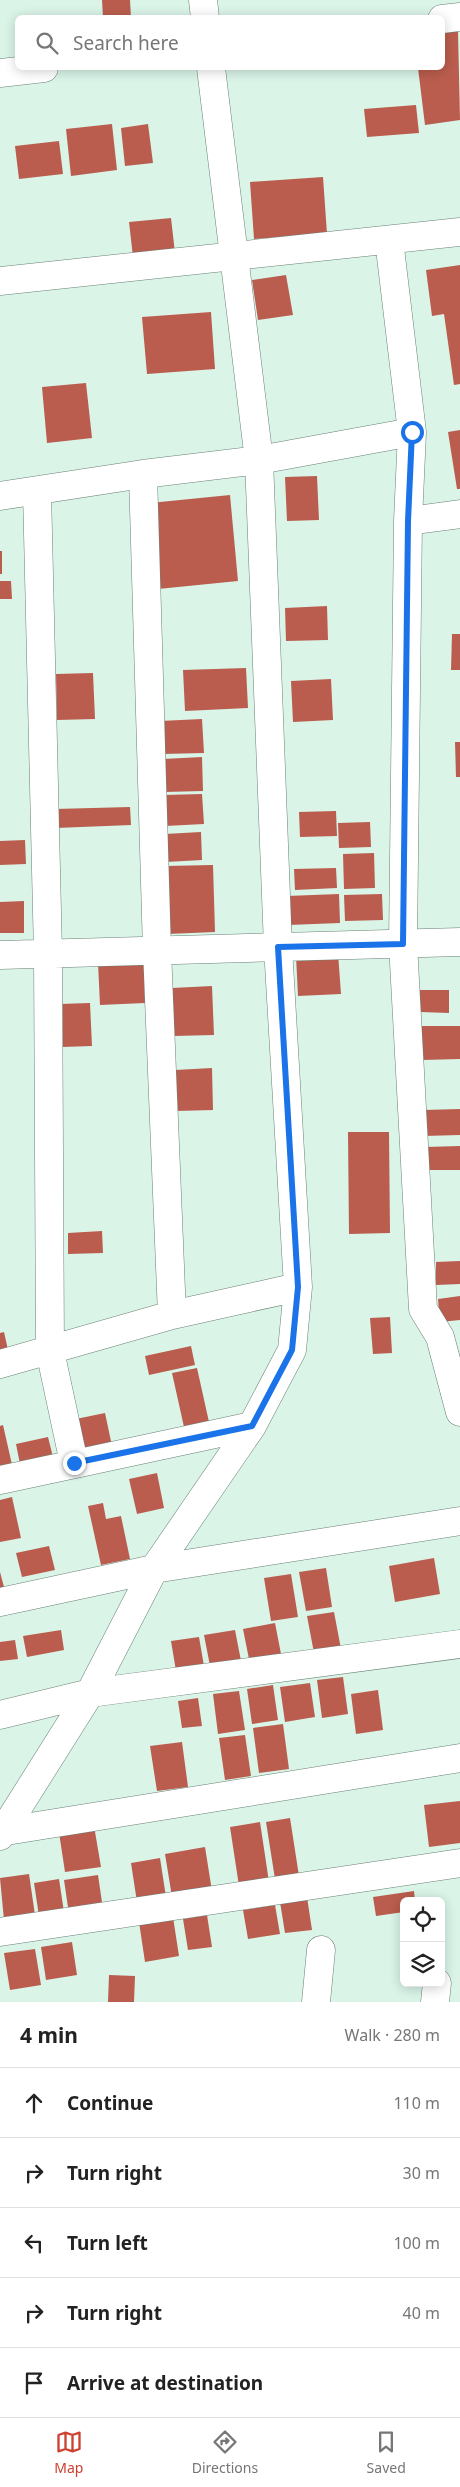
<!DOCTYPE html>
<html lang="en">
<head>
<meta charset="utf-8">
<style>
	body { margin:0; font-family:"Noto Sans",sans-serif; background:#f6f6f6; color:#222 }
	.controls { position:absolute; right:15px; bottom:15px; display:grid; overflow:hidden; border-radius:8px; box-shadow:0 2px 12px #0003 }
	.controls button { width:45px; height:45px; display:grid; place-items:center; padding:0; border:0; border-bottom:1px solid #e0e0e0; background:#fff; color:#222; font:25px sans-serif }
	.stop { position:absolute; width:15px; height:15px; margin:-11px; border:4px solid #1a73e8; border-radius:50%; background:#fff }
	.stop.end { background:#1a73e8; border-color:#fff; box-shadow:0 1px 5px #0008 }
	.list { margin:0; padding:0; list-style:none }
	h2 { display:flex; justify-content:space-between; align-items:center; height:65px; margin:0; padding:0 20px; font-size:21px }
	h2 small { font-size:16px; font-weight:400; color:#767676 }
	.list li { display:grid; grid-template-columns:32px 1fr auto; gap:15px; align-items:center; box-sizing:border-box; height:70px; padding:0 20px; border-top:1px solid #e0e0e0 }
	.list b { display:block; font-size:19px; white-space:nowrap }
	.list em { font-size:16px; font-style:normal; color:#767676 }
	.icon { flex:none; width:28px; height:28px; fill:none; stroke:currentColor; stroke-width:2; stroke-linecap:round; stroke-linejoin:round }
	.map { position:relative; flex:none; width:460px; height:2002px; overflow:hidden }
	.search { position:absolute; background:#fff; box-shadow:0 2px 12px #0003; left:15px; right:15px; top:15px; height:55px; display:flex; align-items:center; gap:12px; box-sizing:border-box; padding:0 18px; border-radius:8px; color:#767676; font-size:19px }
	.sheet { height:415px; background:#fff }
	nav { display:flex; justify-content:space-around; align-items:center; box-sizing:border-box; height:70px; border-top:1px solid #e0e0e0; background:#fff; font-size:14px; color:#767676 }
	nav a { display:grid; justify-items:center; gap:2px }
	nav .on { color:#ce4130 }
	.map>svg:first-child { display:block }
	.building { fill:#ba5d4e }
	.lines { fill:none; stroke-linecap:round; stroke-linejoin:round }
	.minor-casing { stroke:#6a8176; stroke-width:29 }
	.minor { stroke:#fff; stroke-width:28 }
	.route { stroke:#1a73e8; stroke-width:6 }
</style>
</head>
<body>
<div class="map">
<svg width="460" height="2002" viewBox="0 0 460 2002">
	<rect width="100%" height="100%" fill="#daf4e8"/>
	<path class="building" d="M102,0h28l1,18h-28z
		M458,30l2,90 -35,5 -7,-57h24v-36z
		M416,105l3,28 -52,4 -3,-28z
		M112,124l5,46 -46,6 -5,-47z
		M148,124l5,39 -28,3 -4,-38z
		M59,141l4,33 -44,5 -4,-33z
		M323,177l4,57 -73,5 -4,-57z
		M171,218l4,35 -42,4 -4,-35z
		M460,265v119l-6,1 -10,-71 -12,2 -6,-46z
		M286,275l7,40 -35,5 -6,-40z
		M211,312l4,57 -68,5 -5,-57z
		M86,383l6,55 -45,5 -5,-56z
		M460,430v59h-3l-9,-57z
		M317,476l2,44 -32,1 -2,-44z
		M230,495l8,86 -80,8 -8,-86z
		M0,551h2v23h-2z
		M0,581h11l1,18h-12z
		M327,606l1,34 -42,1 -1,-33z
		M452,634h8v36h-9z
		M246,668l2,40 -63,3 -2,-41z
		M93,673l2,46 -38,1 -1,-46z
		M331,679l2,41 -40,2 -2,-41z
		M202,719l2,34 -42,1 -2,-33z
		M455,742h5v35h-4z
		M202,757l1,34 -39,1 -1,-33z
		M202,794l2,30 -39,2 -1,-31z
		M130,807l1,18 -75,3 -1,-19z
		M336,811l1,25 -37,1 -1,-25z
		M370,822l1,25 -32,1 -1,-25z
		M201,832l1,28 -36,2 -1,-28z
		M25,840l1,24 -26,1v-24z
		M374,853l1,35 -31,1 -1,-35z
		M213,865l2,67 -48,2 -2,-68z
		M336,868l1,20 -42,2 -1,-21z
		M339,894l1,29 -52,2 -1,-29z
		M382,894l1,26 -38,1 -1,-26z
		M24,901v32h-24v-31z
		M338,953l3,41 -43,2 -2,-40z
		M144,962l1,41 -45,2 -2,-42z
		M212,986l2,49 -40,1 -2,-48z
		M420,990h29v23l-29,-1z
		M90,1003l2,43 -30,1 -2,-43z
		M421,1026h39v33l-38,1z
		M212,1068l1,42 -37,1 -1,-41z
		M460,1109v26l-37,1v-26z
		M348,1132h41l1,101 -41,1z
		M460,1146v24h-34l-1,-23z
		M102,1231l1,22 -35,1v-21z
		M460,1261v23l-24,1v-23z
		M460,1296v24l-20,2 -2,-23z
		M390,1317l2,36 -19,1 -3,-36z
		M4,1332l4,18 -8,2v-19z
		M191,1346l4,19 -46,10 -4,-19z
		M197,1368l12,54 -25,5 -12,-54z
		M105,1413l7,33 -33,8 -8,-34z
		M3,1425l10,44 -13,3v-46z
		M48,1437l5,20 -33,7 -4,-20z
		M157,1473l7,35 -27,6 -8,-35z
		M12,1497l9,41 -21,4v-42z
		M103,1503l3,16 15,-3 9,43 -29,6 -13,-59z
		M49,1546l6,24 -33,7 -6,-24z
		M434,1558l6,36 -45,8 -6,-36z
		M326,1568l6,39 -26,4 -7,-39z
		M0,1572l4,15 -4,1z
		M291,1574l7,43 -27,4 -7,-43z
		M334,1612l7,37 -27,4 -7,-37z
		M275,1623l7,36 -32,5 -7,-35z
		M61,1630l3,20 -37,7 -4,-21z
		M235,1630l7,36 -31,5 -7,-36z
		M199,1637l6,35 -28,5 -6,-36z
		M15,1640l3,19 -18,2v-19z
		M343,1677l5,37 -26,4 -5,-38z
		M310,1683l5,34 -30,5 -5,-35z
		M273,1685l5,35 -26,4 -5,-35z
		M378,1690l5,40 -27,4 -5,-40z
		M239,1691l6,39 -27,4 -5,-40z
		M198,1698l4,28 -20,2 -4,-27z
		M283,1724l6,45 -30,4 -6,-45z
		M245,1735l6,41 -26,4 -6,-42z
		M182,1742l6,45 -31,4 -7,-45z
		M460,1801v42l-31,4 -5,-42z
		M290,1818l9,58 -24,3 -9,-57z
		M93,1820l8,47 -36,5 -7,-46z
		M260,1822l9,60 -30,4 -9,-59z
		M205,1847l7,44 -40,6 -7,-43z
		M160,1858l6,39 -29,5 -6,-39z
		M29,1874l6,41 -31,5 -4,-42z
		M98,1875l5,34 -34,5 -5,-34z
		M59,1879l5,33 -25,4 -5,-33z
		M414,1891l1,10h-11v11l-28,4 -3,-19z
		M307,1897l5,33 -27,3 -5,-31z
		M275,1905l5,29 -32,5 -5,-29z
		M207,1915l5,32 -24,3 -5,-31z
		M173,1917l6,39 -34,6 -6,-40z
		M72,1942l5,33 -31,5 -5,-33z
		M35,1949l6,36 -31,5 -6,-37z
		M109,1975l26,1 -1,26h-26z"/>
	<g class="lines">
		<defs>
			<path id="minor" d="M203,0l2,18
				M442,19l18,-2
				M0,73l44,-5
				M389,240l23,192 -4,89 -5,423 20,365 17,28 20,75
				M0,281l460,-49
				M143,474l14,476 15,365
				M37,491l11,463 2,397 24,112
				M0,496l143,-22 116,-14 153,-28
				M408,521l52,-7
				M0,955l460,-13
				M0,1364l172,-49 126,-28
				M0,1480l252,-54
				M0,1602l154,-33 306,-48
				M0,1715l90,-22 370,-49
				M0,1832l460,-74
				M0,1836l90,-143 64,-124 98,-143 40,-76 6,-63 -20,-340 -19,-487 -48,-392
				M0,1932l460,-69
				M316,2002l5,-52
				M435,2002l2,-19"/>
		</defs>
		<use href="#minor" class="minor-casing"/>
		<use href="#minor" class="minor"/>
	</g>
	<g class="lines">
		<path class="route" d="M74,1463l178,-37 40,-76 6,-63 -20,-340 125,-3 5,-423 4,-89"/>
	</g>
</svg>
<div class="controls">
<button><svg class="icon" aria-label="locate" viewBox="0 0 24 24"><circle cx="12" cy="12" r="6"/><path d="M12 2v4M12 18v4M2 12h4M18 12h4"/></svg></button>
<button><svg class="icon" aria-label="layers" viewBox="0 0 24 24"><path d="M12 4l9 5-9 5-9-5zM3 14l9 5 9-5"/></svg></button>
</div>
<div class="stop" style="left:412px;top:432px"></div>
<div class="stop end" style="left:74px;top:1463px"></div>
<div class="search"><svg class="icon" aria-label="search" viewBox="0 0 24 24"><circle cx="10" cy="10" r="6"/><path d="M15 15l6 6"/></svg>Search here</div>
</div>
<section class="sheet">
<h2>4 min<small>Walk · 280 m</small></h2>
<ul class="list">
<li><svg class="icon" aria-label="ahead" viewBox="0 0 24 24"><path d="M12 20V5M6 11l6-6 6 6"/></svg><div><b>Continue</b></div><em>110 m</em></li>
<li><svg class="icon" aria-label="right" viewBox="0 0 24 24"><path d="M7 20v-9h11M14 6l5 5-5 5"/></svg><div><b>Turn right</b></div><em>30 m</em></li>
<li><svg class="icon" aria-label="left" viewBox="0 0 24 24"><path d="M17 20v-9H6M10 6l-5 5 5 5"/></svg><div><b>Turn left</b></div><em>100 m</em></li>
<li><svg class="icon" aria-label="right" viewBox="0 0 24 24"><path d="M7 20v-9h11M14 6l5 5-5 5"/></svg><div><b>Turn right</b></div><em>40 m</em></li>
<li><svg class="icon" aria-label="arrive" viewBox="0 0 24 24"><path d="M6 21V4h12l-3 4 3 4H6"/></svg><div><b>Arrive at destination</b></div></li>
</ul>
</section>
<nav>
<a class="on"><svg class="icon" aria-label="map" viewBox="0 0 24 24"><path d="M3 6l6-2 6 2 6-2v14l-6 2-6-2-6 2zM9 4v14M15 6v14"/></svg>Map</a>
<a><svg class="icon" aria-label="directions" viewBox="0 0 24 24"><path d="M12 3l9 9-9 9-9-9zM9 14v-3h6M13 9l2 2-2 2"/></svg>Directions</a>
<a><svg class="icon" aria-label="saved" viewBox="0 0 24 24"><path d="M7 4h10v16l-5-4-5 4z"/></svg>Saved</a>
</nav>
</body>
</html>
